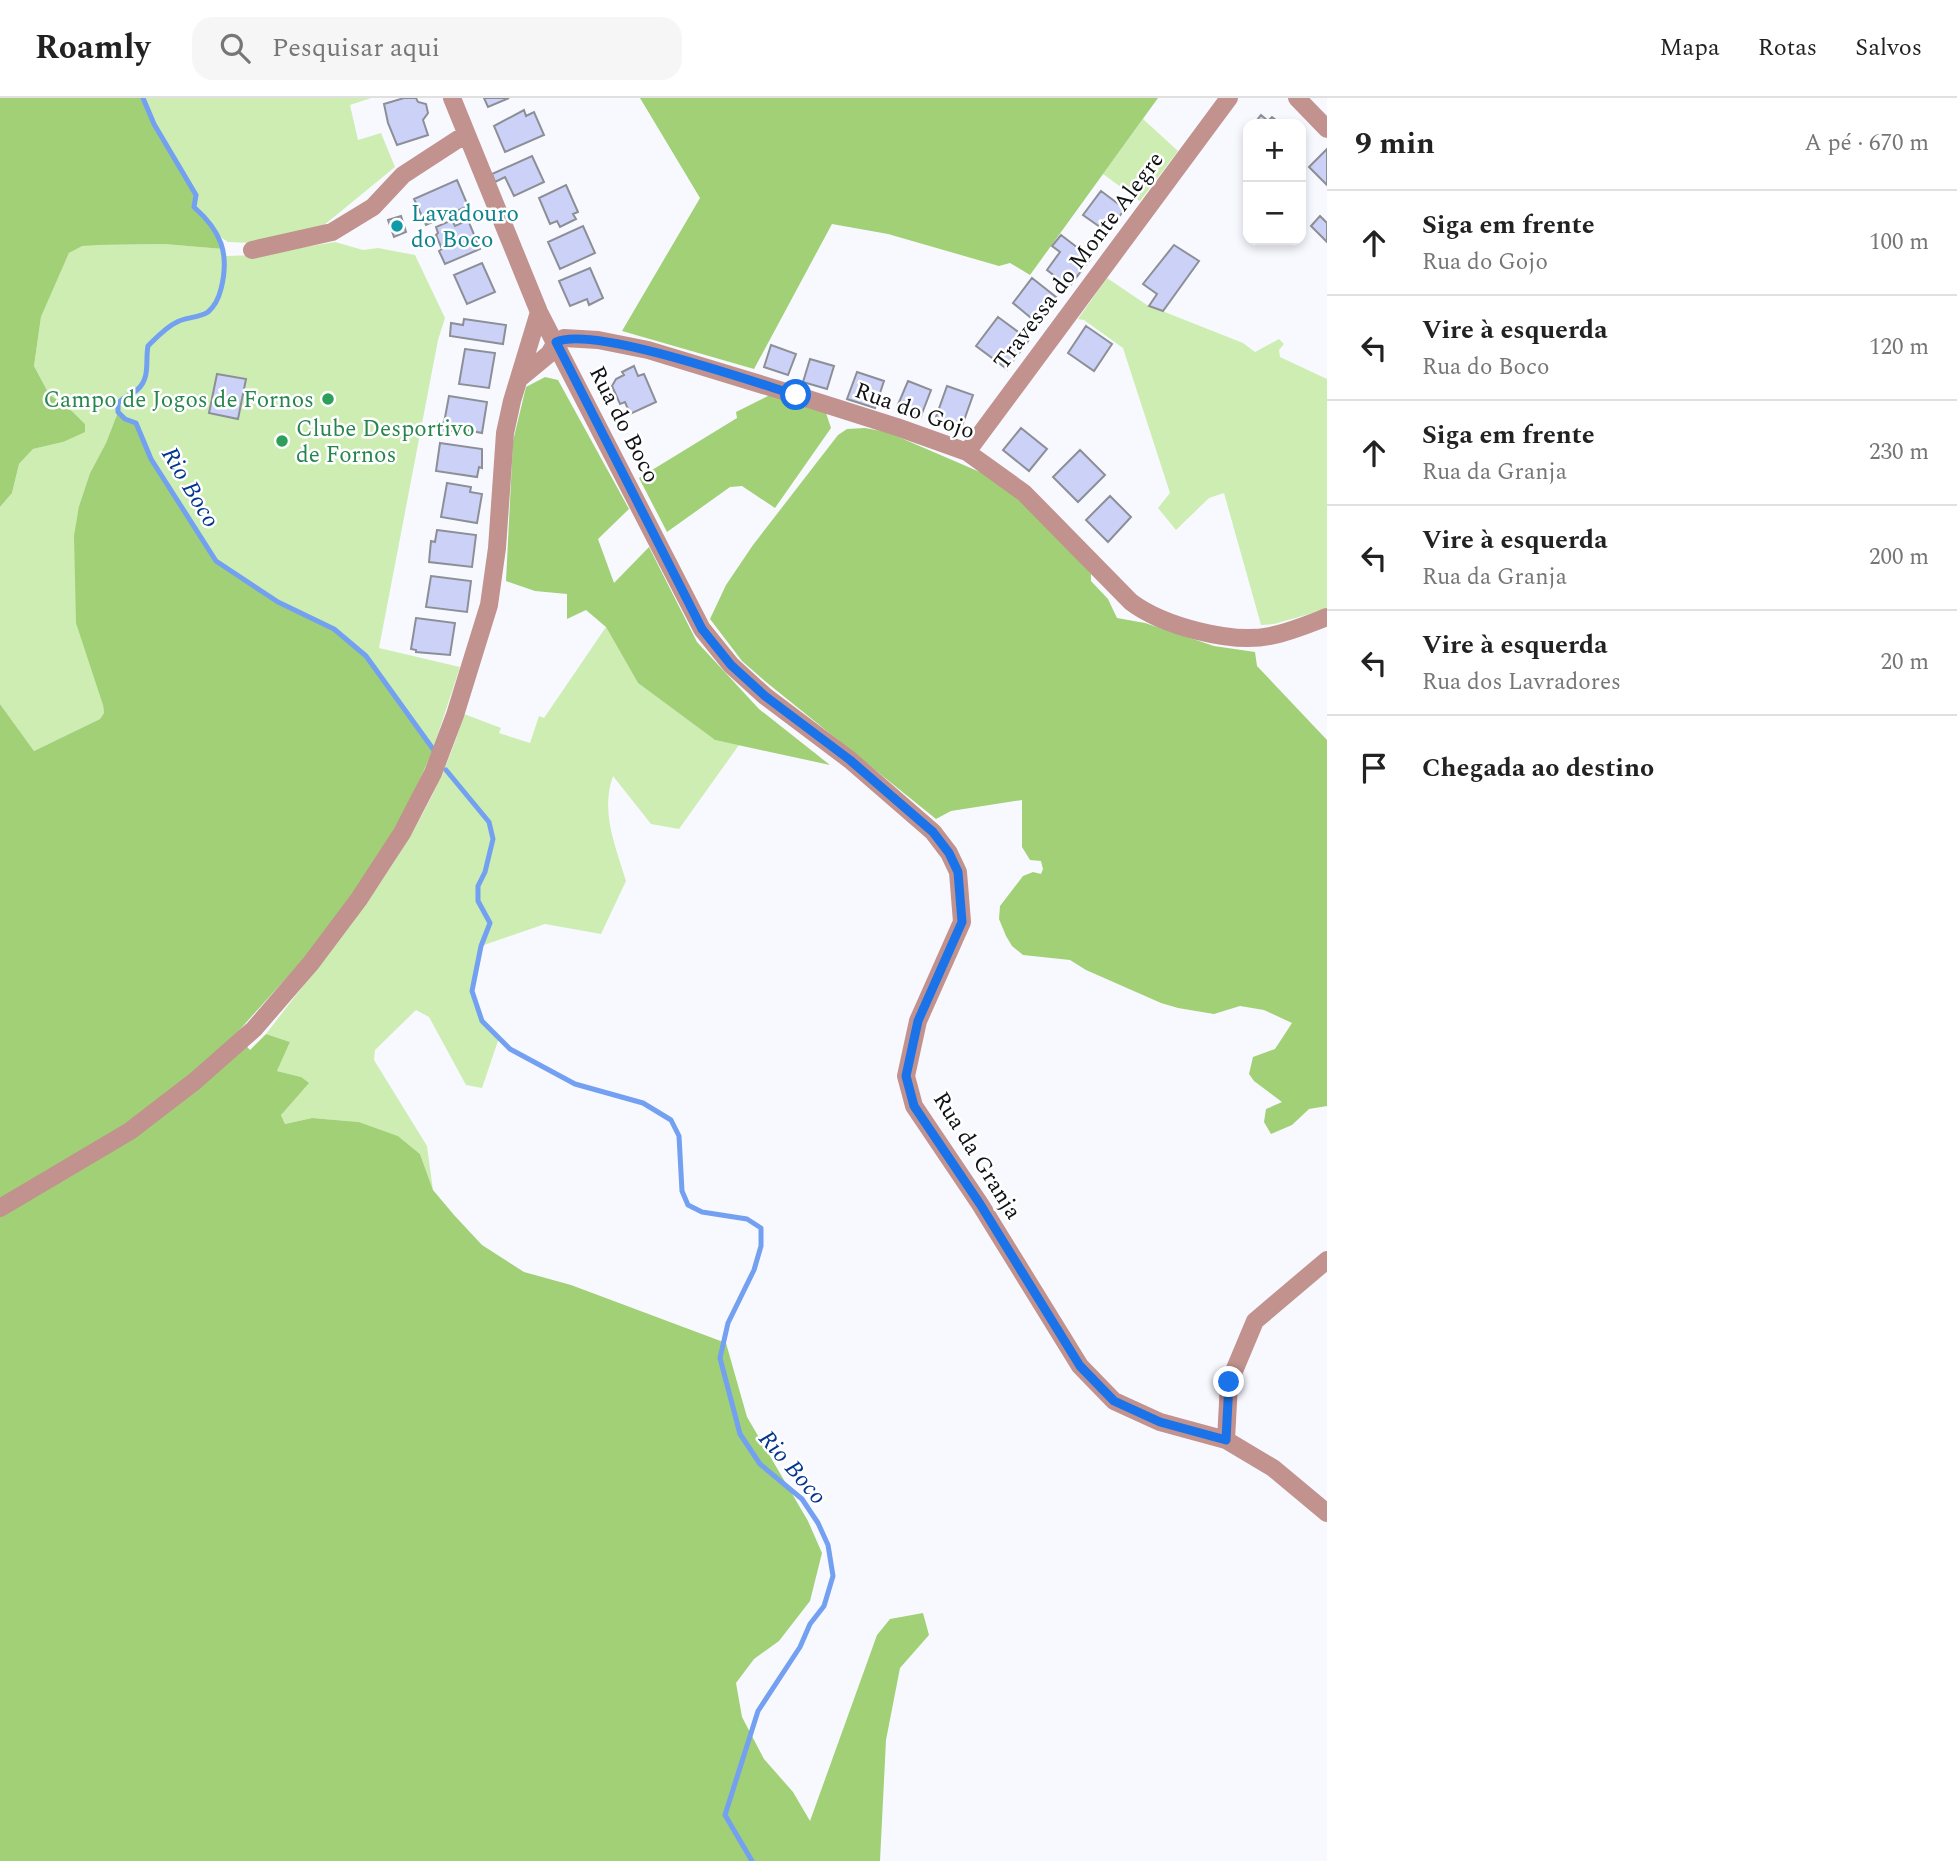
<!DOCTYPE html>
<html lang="pt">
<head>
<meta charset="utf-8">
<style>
	body { margin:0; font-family:Spectral,serif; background:#f6f6f6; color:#222 }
	.controls { position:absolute; right:21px; top:21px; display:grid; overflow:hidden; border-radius:14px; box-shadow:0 4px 10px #0003 }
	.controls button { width:63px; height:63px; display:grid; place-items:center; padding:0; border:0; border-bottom:2px solid #e0e0e0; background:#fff; color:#222; font:35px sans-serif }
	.stop { position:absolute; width:21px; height:21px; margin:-16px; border:5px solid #1a73e8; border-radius:50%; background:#fff }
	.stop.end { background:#1a73e8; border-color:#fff; box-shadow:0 2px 7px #0008 }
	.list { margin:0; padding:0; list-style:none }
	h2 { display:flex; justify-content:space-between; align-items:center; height:91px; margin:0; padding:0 28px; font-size:30px }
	h2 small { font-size:23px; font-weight:400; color:#767676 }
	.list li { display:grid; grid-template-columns:46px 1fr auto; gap:21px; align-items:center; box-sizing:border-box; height:105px; padding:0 28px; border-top:2px solid #e0e0e0 }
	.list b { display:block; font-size:26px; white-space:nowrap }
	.list p { margin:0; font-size:23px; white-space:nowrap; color:#767676 }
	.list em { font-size:23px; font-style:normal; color:#767676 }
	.icon { flex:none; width:38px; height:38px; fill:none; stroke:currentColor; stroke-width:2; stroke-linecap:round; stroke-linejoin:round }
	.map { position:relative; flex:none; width:1327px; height:1763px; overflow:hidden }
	header { display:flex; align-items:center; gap:42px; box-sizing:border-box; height:98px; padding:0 35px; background:#fff; border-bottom:2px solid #e0e0e0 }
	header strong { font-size:33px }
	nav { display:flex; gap:38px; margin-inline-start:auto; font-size:24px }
	.search { width:490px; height:63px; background:#f6f6f6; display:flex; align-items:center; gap:18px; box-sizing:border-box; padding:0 24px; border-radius:21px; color:#767676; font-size:26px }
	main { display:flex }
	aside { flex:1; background:#fff }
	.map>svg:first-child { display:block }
	.green { fill:#cdedb3 }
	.forest { fill:#a2d076 }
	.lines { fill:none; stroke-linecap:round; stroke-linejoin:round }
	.stream { stroke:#73a0f0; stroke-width:5 }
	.building { fill:#ccd2f7; stroke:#8d8f97; stroke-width:2 }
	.minor { stroke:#c1928e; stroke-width:18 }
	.route { stroke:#1a73e8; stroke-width:9 }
	.culture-dot { fill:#0f9aa8; stroke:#fff; stroke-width:2.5 }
	.leisure-dot { fill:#2e9e5b; stroke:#fff; stroke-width:2.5 }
	.labels { text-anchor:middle; stroke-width:5; stroke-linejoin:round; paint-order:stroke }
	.culture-label { font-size:23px; fill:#0d838f; stroke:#fff; text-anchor:start }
	.street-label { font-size:23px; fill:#111215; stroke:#fff }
	.leisure-label { font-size:23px; fill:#27864d; stroke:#fff; text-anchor:end }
	.water-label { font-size:24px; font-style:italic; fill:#023690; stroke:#fff }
</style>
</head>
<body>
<header>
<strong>Roamly</strong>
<div class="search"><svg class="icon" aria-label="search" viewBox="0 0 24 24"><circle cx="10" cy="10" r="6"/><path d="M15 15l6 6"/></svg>Pesquisar aqui</div>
<nav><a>Mapa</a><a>Rotas</a><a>Salvos</a></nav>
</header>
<main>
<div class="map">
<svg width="1327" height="1763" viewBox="0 0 1327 1763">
	<rect width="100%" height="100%" fill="#f8f9ff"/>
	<path class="green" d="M143,0h228l-21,7 8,35 23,-7 14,34 -77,63 -65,13 -25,-1 -9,-6 -10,-15 -15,-14 -19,-50 -21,-33z
		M1143,21l35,32 -38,50 -37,-27z
		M335,144l28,8 15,-2 37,7 30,63 -7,22 -59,308 81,19 -27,82 -67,-93 -32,-27 -56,-27 -62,-41 -65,-102 -15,-36 -11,-4 -7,-7 -12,31 -16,30 -11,33 25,207 -4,6 -66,32 -34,-47v-197l12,-14 7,-29 14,-15 30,-7 22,-18 -12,-12 -24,-18 -15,-28 7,-49 28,-64 13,-8h15l67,-1 59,5 3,7 30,-1z
		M1107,180l40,27 96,38 12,9 24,-13 5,5 -5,6 1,7 47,22v230l-53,15 -13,1 -37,-132 -15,5 -33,32 -18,-22 12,-15 -47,-145 -39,-28 -6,-1z
		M606,529l32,56 77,57 24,5 -60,84 -28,-5 -38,-48c-13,36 3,71 13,105l-25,53 -56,-10 -64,22 -9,45 10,30 17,17 -17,50 -16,-3 -37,-68 -13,-7 -41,40 -1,10 53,86 6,44 -13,-36 -22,-18 -39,-14 -47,-4 -27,6 -4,-9 20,-38 -24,-6 13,-29 -24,-8c77,-101 162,-196 198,-320l37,14 -2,5 31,10 9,-27 5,2z"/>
	<path class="forest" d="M0,0h143l11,26 42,71 -1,12c13,13 22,24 28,42l-59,-5 -67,1 -15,1 -13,7 -28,64 -7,49 15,28 24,18 12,12v8l-22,10 -30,7 -14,15 -7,29 -12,14z
		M640,0h518l-128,177 -20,-12 -11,3 -111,-32 -56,-10 -78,145 -132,-38 78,-133z
		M545,279l13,3 71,129 -31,30 16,44 35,-36 48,95 62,67 71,56 -115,-25 -77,-57 -32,-56 -20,-17 -19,9v-25l-32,-3 -29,-10 7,-140 13,-54z
		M770,297l56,18 5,15 -56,80 -33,-22 -12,1 -63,45 -28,-54 98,-60 -1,-6z
		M118,314l7,7 11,4 15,36 65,102 62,41 56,27 32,27 67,93c-27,67 -67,132 -112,189 -27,33 -57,64 -85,96l14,16 16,-16 24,8 -13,29 24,6 8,6 -28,32 4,9 27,-6 47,4 39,14 22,18 13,36 21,25 28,30 42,27 47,13 155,58 21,74 61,104 14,32 -12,48 -31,40 -25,18 -18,24 6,34 22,42 29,33 17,29 67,-186 13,-16 33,-6 6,22 -29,33 -14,72 -6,121h-880v-1157l34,47 66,-32 4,-6 -1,-8 -27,-82 -2,-87 5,-30 11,-33 16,-30z
		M865,330l22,4 93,40 26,16 50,46 35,40v7l17,18 9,19 28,5 69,23 41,6 2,14 70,74v366l-18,3 -17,16 -21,9 -7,-12 2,-13 16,-7 -28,-21 -5,-7 4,-17 22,-8 17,-26 -28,-13 -24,-4 -26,8 -36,-6 -17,-5 -75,-33 -16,-10 -47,-5 -11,-9 -6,-10 -7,-17 1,-13 23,-30 10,-4 8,2 2,-5 -2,-8 -11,-1 -8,-13v-47l-71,11 -15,8 -170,-137 -24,-21 -32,-42 16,-34 27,-40 85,-110 9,-6z"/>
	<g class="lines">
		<path class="stream" d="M143,0l11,26 42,71 -2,12c27,24 36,46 27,82 -2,8 -6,17 -13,23 -9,6 -22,5 -31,10 -11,5 -20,15 -29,24 -3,14 3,32 -11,44 -6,5 -11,5 -19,13v9l7,7 11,4 15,36 65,102 62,41 56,27 32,27 67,93
			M446,672l43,52 4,17 -8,33 -7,14v15l12,22 -9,23 -9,45 10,30 28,28 65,35 68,19 28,17 8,16 3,55 6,14 14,7 45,7 14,9v18l-7,24 -26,53 -8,35 20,76 20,30 42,35 16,24 10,22 5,31 -9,30 -14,18 -10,23 -42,64 -33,104 27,46"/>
	</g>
	<path class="building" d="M404,0h12l2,4 8,2 2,9 -5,7 5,15 -31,10 -9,-22 -4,-19z
		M484,0h25l-21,9z
		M524,12l2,6 8,-4 10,23 -39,17 -11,-26z
		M1261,17l7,6 4,-4 9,7h-27z
		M1327,51v36l-18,-18z
		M532,58l12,26 -30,14 -9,-19 -10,5 -3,-8z
		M457,82l11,26 -42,19 -12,-26z
		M566,87l12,27 -5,2 3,5 -16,8 -3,-6 -7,3 -11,-26z
		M1101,93l24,18 -18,23 -24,-17z
		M401,118l5,16 -12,5 -6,-17z
		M1320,118l7,7v19l-16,-16z
		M452,122l3,6 13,-6 12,29 -35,15 -6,-13 3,-2 -6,-14 2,-2 -2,-6z
		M583,128l12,27 -35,16 -12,-27z
		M1061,137l30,23 -22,29 -22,-17 13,-18 -8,-6z
		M1174,147l25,16 -36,50 -14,-5 8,-12 -14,-10z
		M482,165l13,29 -28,12 -13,-29z
		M590,170l13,30 -14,7 -2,-6 -17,7 -11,-25z
		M1032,180l24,19 -20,25 -23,-19z
		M998,219l31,23 -22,29 -31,-23z
		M464,221l42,6 -3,19 -53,-8 1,-13 12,2z
		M1086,228l26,18 -18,27 -26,-18z
		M771,247l25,9 -8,21 -24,-8z
		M465,251l30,4 -6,35 -30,-4z
		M810,261l24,7 -7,23 -24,-7z
		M634,268l4,10 6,-2 12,28 -26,12 -5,-12 -5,2 -8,-18 4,-7 8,-4 -2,-3z
		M857,274l27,9 -9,27 -28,-9z
		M217,276l29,5 -8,40 -29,-6z
		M908,283l23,9 -10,26 -24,-9z
		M947,288l26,9 -11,31 -26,-9z
		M449,298l38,6 -5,31 -16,-3 -1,3 -18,-3 -1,4 -9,-2 1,-10 6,1z
		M1021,330l26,21 -18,22 -26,-21z
		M440,345l42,6v19l-3,-1 -2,10 -41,-6z
		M1080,352l25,25 -27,27 -25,-25z
		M447,385l24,4 -1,5 12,2 -5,29 -36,-6z
		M1110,398l21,21 -23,25 -22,-22z
		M437,432l39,5 -4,32 -43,-5 2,-21 4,1z
		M431,478l40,5 -4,31 -41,-5z
		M416,520l39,5 -5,32 -34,-3v-2l-5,-1z"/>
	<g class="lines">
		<path class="minor" d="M452,0l87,214 163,317 29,36 34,31 85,64 83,72 16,21 9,19 4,50 -44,99 -12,55 8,30 66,98 100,162 34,35 46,21 66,18 47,28 54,45
			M1297,0l30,31
			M252,152l80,-18 41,-25 30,-32 63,-41
			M520,280l29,-24 7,-12 8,-4 34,2 50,10 148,45 101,32 70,25 57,41 107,109c32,24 100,42 139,34 20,-4 39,-12 57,-19
			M967,354l262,-354
			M0,1110l130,-77 65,-50 59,-52 57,-66 48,-64 43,-66 31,-60 22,-58 34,-110 8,-57 8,-115 7,-32 27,-89
			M1226,1342l3,-57 26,-62 72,-61"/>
	</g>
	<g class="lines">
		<path class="route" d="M796,297c-45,-14 -204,-70 -240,-53l146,287 29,36 34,31 85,64 83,72 16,21 9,19 4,50 -44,99 -12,55 8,30 66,98 100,162 34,35 46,21 66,18 3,-58"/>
	</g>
	<circle class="culture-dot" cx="397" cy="128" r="7"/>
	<g class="leisure-dot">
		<circle cx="328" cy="301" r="7"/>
		<circle cx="282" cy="343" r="7"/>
	</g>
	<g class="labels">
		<g class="culture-label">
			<text x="411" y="123">Lavadouro<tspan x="411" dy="26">do Boco</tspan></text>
		</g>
		<g class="street-label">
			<text transform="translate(1078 162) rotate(-53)" y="8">Travessa do Monte Alegre</text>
			<text transform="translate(915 312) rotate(20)" y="8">Rua do Gojo</text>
			<text transform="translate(625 326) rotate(63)" y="8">Rua do Boco</text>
			<text transform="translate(978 1057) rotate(58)" y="8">Rua da Granja</text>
		</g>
		<g class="leisure-label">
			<text x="314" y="309">Campo de Jogos de Fornos</text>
			<text x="296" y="338" text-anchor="start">Clube Desportivo<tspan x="296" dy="26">de Fornos</tspan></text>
		</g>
		<g class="water-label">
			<text transform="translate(191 389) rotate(59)" y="8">Rio Boco</text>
			<text transform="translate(793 1369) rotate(49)" y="8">Rio Boco</text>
		</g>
	</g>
</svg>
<div class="controls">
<button>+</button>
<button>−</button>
</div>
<div class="stop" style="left:796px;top:297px"></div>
<div class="stop end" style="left:1229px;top:1284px"></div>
</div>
<aside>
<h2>9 min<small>A pé · 670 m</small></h2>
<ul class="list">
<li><svg class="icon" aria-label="ahead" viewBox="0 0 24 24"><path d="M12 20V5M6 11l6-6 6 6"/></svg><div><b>Siga em frente</b><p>Rua do Gojo</p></div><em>100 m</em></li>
<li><svg class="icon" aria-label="left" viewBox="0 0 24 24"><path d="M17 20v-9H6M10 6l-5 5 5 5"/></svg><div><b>Vire à esquerda</b><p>Rua do Boco</p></div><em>120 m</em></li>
<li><svg class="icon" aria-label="ahead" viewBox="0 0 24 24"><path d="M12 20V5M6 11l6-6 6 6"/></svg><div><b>Siga em frente</b><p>Rua da Granja</p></div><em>230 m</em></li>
<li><svg class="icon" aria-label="left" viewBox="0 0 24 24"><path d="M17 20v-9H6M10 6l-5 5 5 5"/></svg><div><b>Vire à esquerda</b><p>Rua da Granja</p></div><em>200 m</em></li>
<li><svg class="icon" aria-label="left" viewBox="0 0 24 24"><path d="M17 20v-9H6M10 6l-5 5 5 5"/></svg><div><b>Vire à esquerda</b><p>Rua dos Lavradores</p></div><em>20 m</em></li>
<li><svg class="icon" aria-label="arrive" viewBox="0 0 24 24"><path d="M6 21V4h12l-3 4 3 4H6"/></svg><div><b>Chegada ao destino</b></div></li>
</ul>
</aside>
</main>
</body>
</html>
